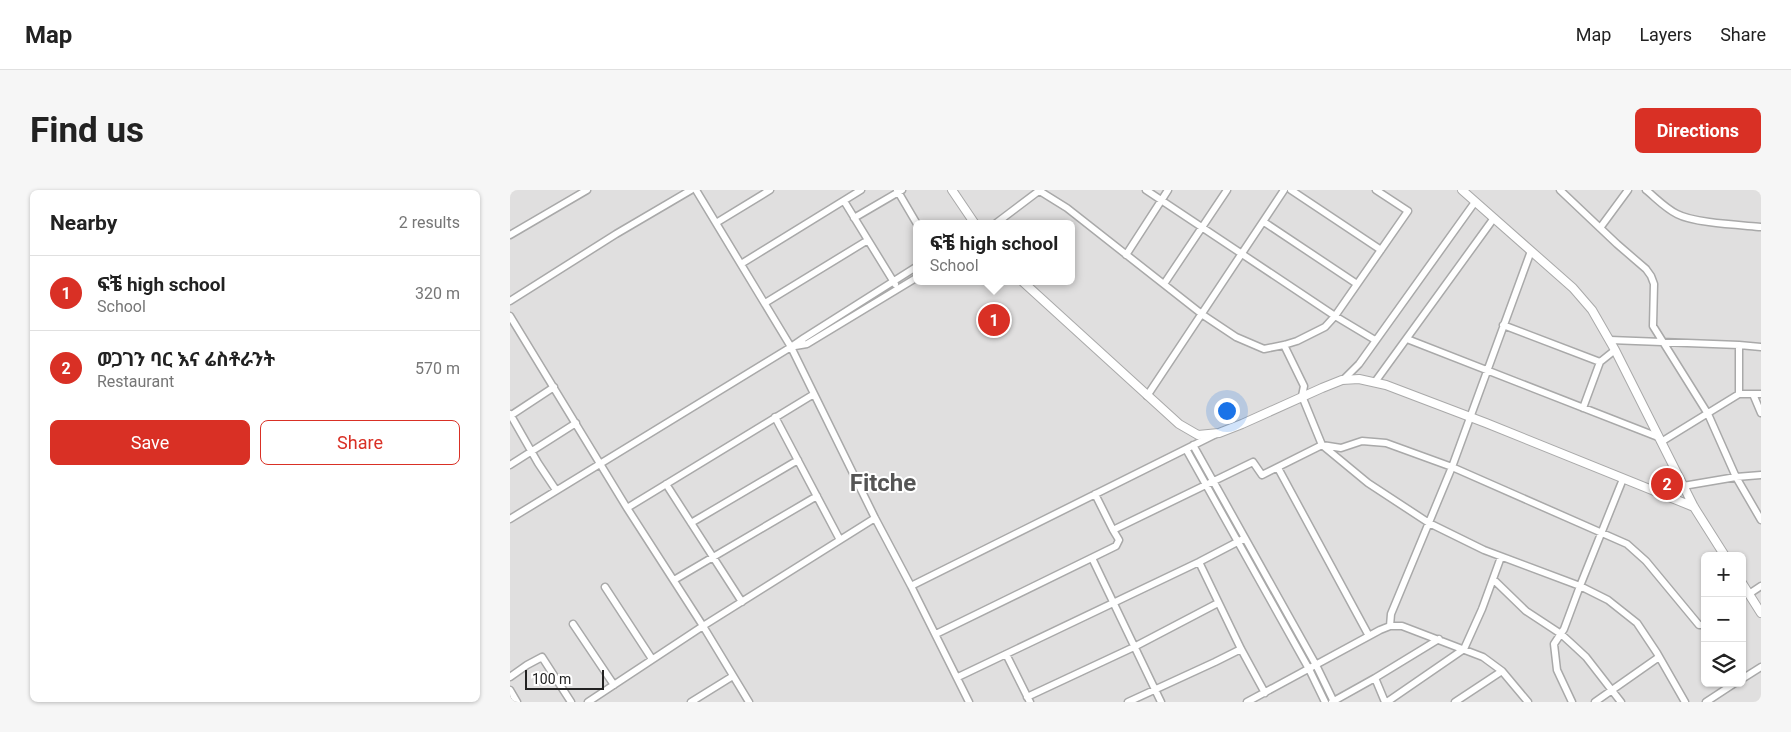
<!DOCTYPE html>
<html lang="en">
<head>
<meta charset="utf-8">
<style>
	body { margin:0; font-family:Roboto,"Noto Sans Ethiopic",sans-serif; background:#f6f6f6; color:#222 }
	.controls { position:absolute; right:15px; bottom:15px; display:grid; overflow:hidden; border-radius:8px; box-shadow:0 1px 4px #0004 }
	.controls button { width:45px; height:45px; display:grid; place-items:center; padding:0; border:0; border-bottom:1px solid #e0e0e0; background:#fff; color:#222; font:25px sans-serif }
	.scale { position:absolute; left:15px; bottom:12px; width:79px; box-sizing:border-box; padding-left:5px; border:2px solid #222; border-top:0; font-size:14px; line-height:18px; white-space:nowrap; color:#222; -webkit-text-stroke:4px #fff; paint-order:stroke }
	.you { position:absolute; left:716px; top:220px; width:18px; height:18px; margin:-12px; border:4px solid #fff; border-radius:50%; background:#1a73e8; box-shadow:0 0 0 8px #1a73e833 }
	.badge { display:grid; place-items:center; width:32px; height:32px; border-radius:50%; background:#d93025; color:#fff; font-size:16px; font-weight:700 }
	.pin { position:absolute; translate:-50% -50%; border:2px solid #fff; box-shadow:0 1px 5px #0006 }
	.popup { position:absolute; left:403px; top:30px; width:162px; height:65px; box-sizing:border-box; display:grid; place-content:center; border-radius:8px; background:#fff; filter:drop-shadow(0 1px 4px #0005); font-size:16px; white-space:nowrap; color:#767676 }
	.popup b { font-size:19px; color:#222 }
	.popup::after { content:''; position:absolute; left:50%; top:100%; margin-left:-10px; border:10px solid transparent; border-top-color:#fff }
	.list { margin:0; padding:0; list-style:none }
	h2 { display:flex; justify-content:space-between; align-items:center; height:65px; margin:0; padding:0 20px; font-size:21px }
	h2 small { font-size:16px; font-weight:400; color:#767676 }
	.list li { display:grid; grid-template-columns:32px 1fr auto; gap:15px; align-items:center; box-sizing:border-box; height:75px; padding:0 20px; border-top:1px solid #e0e0e0 }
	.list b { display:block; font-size:19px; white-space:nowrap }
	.list p { margin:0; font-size:16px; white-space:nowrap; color:#767676 }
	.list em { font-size:16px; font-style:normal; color:#767676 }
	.actions { display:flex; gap:10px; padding:15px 20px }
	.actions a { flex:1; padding:11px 0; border:1px solid #d93025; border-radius:8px; text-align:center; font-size:18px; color:#d93025 }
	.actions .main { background:#d93025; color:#fff }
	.icon { flex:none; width:28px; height:28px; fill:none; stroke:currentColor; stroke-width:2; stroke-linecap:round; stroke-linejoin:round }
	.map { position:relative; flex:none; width:1251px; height:512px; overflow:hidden; border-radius:8px }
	header { display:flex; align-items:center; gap:30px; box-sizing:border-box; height:70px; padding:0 25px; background:#fff; border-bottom:1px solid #e0e0e0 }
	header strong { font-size:24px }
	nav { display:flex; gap:28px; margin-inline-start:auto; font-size:18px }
	.intro { display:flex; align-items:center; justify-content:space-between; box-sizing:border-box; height:120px; padding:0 30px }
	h1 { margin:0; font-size:35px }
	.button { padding:12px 22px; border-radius:8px; background:#d93025; color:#fff; font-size:18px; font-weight:700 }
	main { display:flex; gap:30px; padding:0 30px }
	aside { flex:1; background:#fff; border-radius:8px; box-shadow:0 1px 4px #0004 }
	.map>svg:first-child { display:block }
	.residential { fill:#e0dfdf; fill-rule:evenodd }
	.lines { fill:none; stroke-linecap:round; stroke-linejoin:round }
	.minor-casing { stroke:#a9a9a9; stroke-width:9 }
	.tertiary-casing { stroke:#a9a9a9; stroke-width:10 }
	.minor { stroke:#fff; stroke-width:6 }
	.tertiary { stroke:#fff; stroke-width:8 }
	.labels { text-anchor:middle; stroke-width:4; stroke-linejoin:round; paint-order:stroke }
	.town-label { font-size:24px; font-weight:bold; fill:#555; stroke:#fff }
</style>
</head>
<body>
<header>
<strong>Map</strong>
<nav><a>Map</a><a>Layers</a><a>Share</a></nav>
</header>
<div class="intro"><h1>Find us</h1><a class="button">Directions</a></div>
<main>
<aside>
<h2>Nearby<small>2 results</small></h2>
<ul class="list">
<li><span class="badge">1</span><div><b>ፍቼ high school</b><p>School</p></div><em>320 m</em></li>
<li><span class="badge">2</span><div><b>ወጋገን ባር እና ሬስቶራንት</b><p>Restaurant</p></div><em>570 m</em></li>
</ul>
<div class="actions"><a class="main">Save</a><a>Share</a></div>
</aside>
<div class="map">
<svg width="1251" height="512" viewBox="0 0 1251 512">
	<rect width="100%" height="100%" fill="#f2efe9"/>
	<path class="residential" d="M0,0h1251v512h-1251zM406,34h156v57h-156zM1195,366h37v127h-37z"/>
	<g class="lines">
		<defs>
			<path id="minor" d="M186,0l95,157 84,171 36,68 58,116
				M387,0l20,34
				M528,0l29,18 136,107 33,22 28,12 20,-4 13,-4 28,-14 10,-11 73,-105 -32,-21
				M636,0l189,126 40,24
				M781,0l90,60
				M1050,0l57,54 29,25 5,7 3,8 -1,42 55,88 28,63 25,43
				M1136,0c10,8 19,18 31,24 17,9 63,11 84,13
				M334,11l51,83
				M344,28l48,-28
				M754,32l93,62
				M206,33l54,-33
				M485,34l45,-34
				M1090,38l28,-38
				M0,45l77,-45
				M616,65l42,-65
				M231,74l120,-74
				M654,94l63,-94
				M0,111l106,-67 75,-44
				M255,113l103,-63
				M0,126l117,192 76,118 46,76
				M993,135l97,37
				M897,149l251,98
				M1100,150l129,5 22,2
				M774,155l20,41 -2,10 20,49 46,38 61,40 55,27 96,36 28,14 29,23 20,30 28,49
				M1229,155v49
				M285,156l12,-2 109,-66
				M833,190l16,-16 116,-162
				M865,192l119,-164
				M1243,204l8,19
				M637,206l137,-206
				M1073,218l17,-46 15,-12
				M0,224l28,49 18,27
				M0,226l44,-29
				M265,227l65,123
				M1151,252l78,-48h22
				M683,255l123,220 18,37
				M676,259l123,220 16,33
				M0,275l66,-42
				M768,278l91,168
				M156,294l76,118
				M1173,296l53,-9 25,-2
				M585,304l18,36
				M117,318l187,-114
				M0,329l281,-172 13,-9 112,-71
				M181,333l107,-63
				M582,368l69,144
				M689,372l42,87 24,44
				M164,390l143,-84
				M984,390l32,31 35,23 11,10 14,13 35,45
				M401,396l305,-152
				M95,397l47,72
				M1239,404l12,-8
				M63,434l41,61
				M880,436l1,-12 61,-147 79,-216
				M426,444l180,-88 3,-6 -6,-10 140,-68 9,13 60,-30 19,3 21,-7 24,2 66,24 175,77 19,17 53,64h6
				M496,464l24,48
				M0,487l17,-12 15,-8 29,45
				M448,487l241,-115 46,-24
				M865,488l64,-39
				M1232,489l19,-12
				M0,500l7,12
				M517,507l107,-50 84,-44
				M78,512l115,-76 172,-108
				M181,512l42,-26
				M618,512l87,-40 26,-13
				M737,512l133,-72 10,-4h12l81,31 19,14 26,31
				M822,512l43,-24 10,24
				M877,512l77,-53 18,-40 19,-52
				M945,512l47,-31
				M1062,512l-15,-32 -3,-26 10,-15 16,-43 43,-107
				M1085,512l64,-45
				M1196,512l29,-19"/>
			<path id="tertiary" d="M442,0l23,34
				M952,0l111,98 19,22 23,40 79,157 31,49
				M512,91l157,143 19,11 21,-2 23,-9 80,-36 20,-8 17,-1 27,6 100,38 208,84
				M1232,393l19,30"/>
		</defs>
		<use href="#minor" class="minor-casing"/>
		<use href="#tertiary" class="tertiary-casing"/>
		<use href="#minor" class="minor"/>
		<use href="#tertiary" class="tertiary"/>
	</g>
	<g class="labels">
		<g class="town-label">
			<text x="373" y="301">Fitche</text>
		</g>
	</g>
</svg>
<div class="controls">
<button>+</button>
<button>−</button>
<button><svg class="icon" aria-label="layers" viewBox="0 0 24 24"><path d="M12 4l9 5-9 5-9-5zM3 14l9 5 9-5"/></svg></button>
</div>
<div class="scale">100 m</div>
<div class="you"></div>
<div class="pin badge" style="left:484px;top:130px">1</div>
<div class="popup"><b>ፍቼ high school</b>School</div>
<div class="pin badge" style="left:1157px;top:294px">2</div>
</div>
</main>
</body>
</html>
